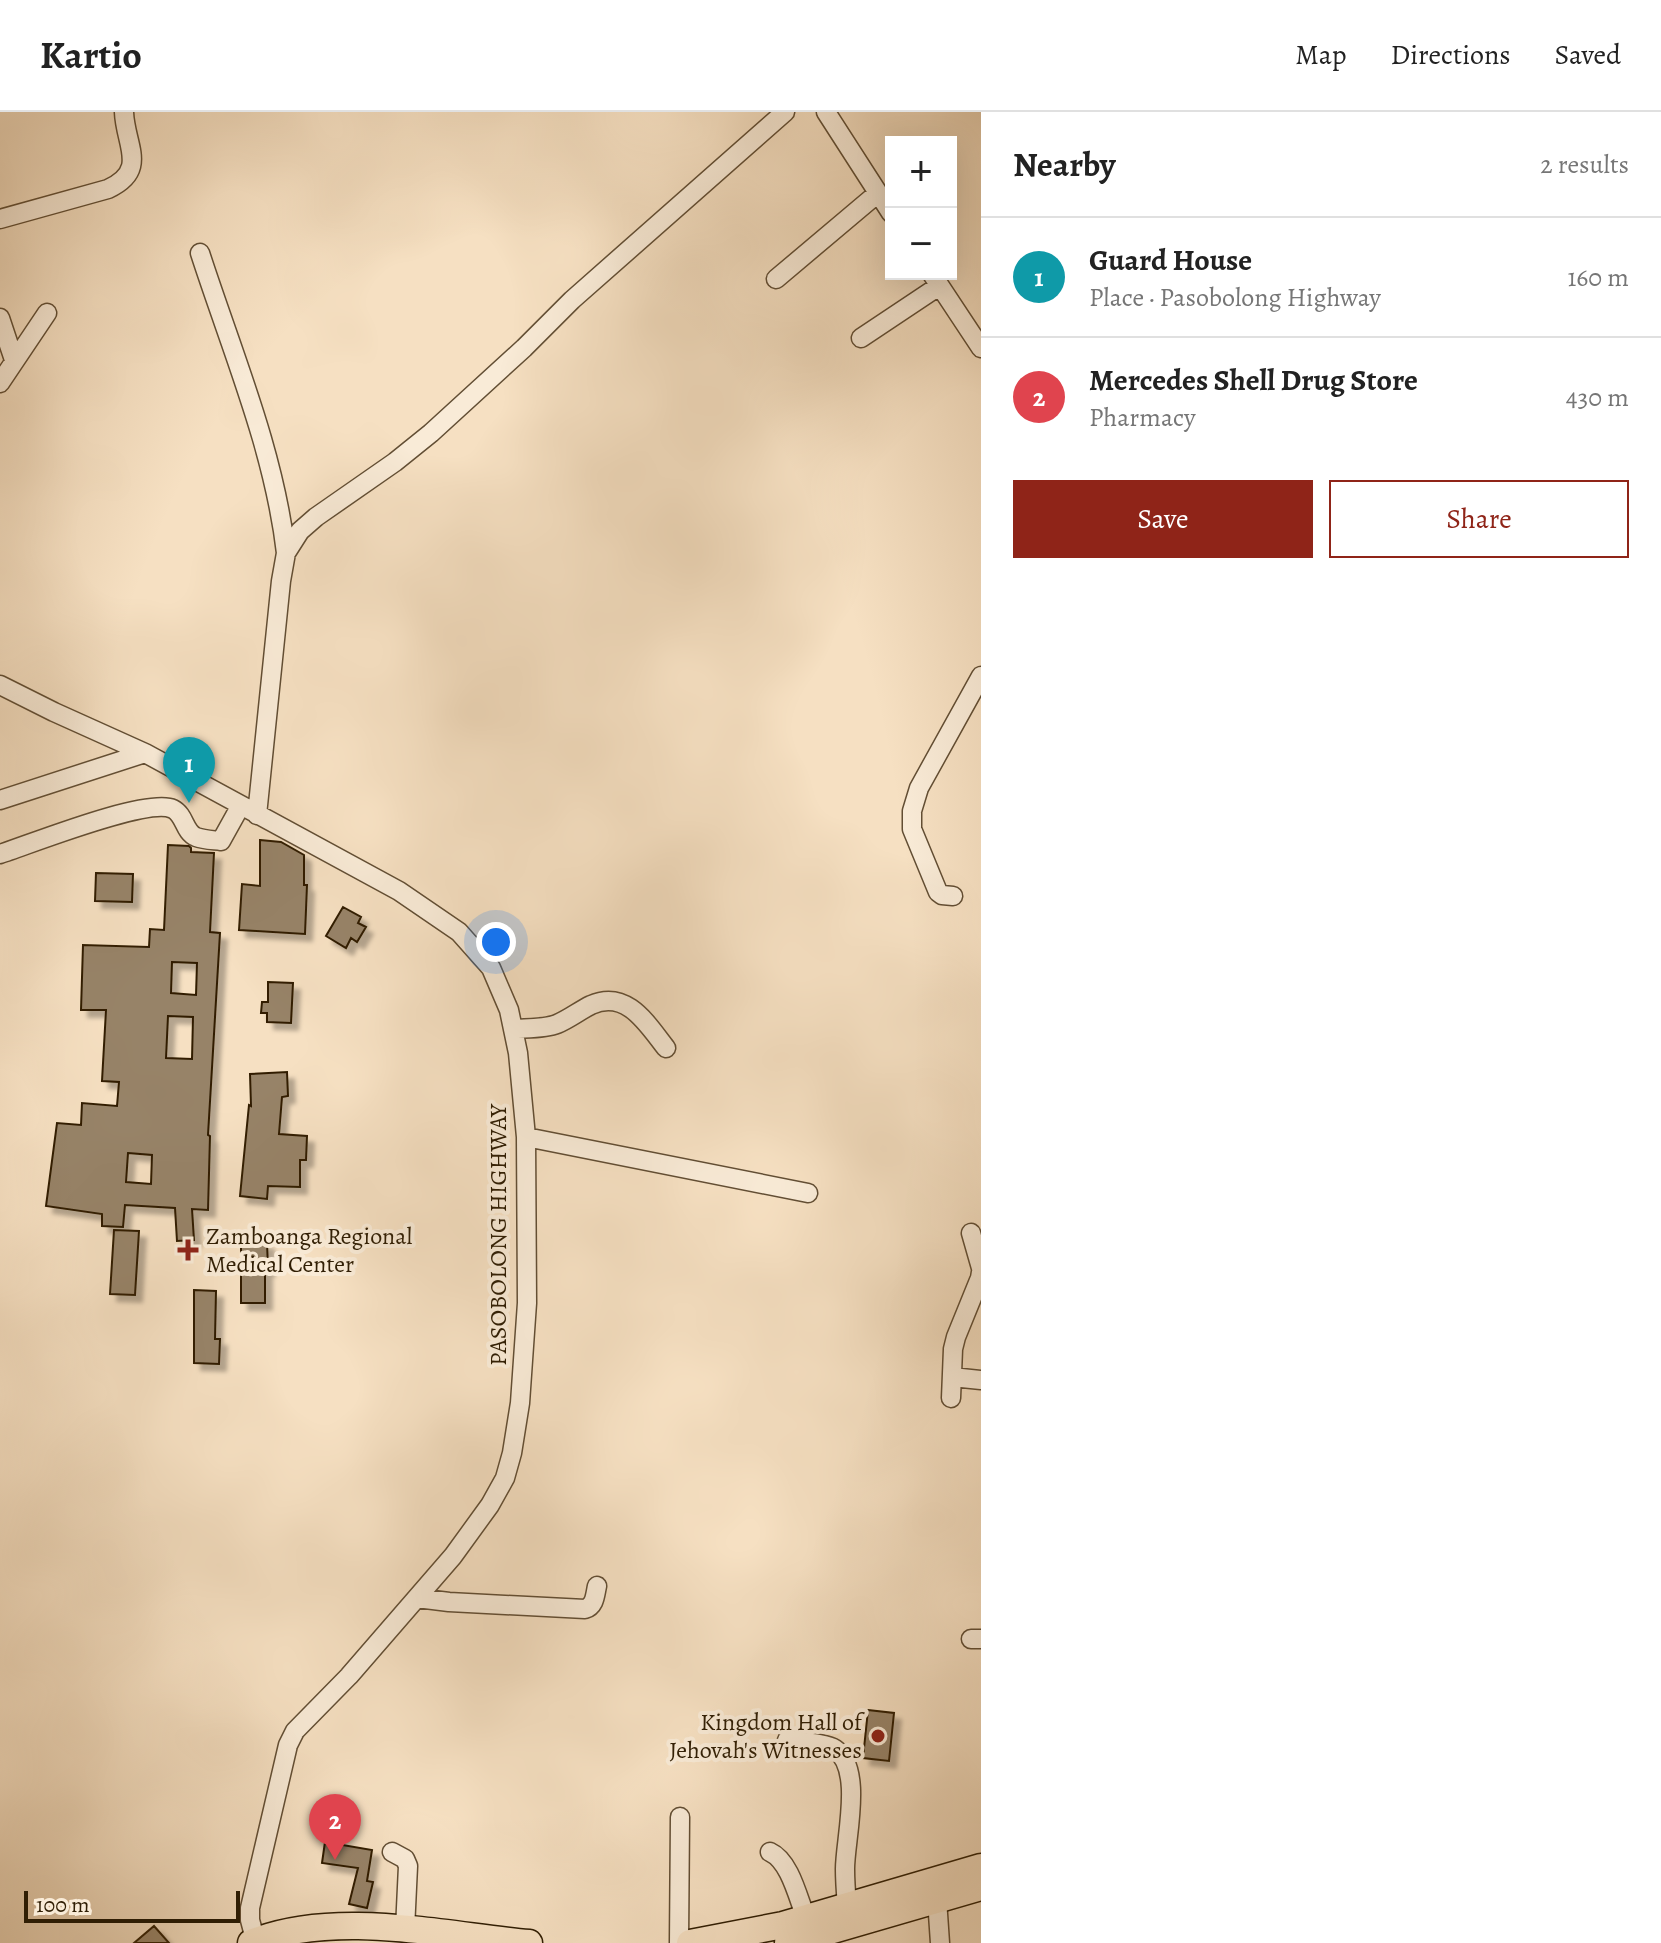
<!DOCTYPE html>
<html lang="en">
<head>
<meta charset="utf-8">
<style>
	body { margin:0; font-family:Alegreya,serif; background:#f6f6f6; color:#222 }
	.controls { position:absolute; right:24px; top:24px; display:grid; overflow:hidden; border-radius:0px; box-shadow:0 8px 32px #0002 }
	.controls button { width:72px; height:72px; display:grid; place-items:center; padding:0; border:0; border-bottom:2px solid #e0e0e0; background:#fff; color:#222; font:40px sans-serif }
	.scale { position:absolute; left:24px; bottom:20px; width:216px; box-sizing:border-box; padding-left:8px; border:4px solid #301e04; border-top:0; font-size:22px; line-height:28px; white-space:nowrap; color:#301e04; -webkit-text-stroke:6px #f9ebd7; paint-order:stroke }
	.you { position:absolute; left:496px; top:830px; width:28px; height:28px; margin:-20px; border:6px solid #fff; border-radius:50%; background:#1a73e8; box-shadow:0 0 0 12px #1a73e833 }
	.badge { display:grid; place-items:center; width:52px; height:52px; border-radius:50%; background:#8f2418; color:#fff; font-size:26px; font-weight:700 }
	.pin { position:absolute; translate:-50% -66px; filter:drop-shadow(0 2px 4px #0008) }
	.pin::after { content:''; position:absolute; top:42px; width:28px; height:24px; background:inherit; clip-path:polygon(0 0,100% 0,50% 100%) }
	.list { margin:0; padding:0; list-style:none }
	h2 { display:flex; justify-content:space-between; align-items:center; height:104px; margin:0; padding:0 32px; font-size:34px }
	h2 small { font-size:26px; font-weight:400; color:#767676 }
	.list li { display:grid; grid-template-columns:52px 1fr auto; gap:24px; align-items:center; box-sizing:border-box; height:120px; padding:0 32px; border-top:2px solid #e0e0e0 }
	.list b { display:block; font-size:30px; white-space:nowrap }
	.list p { margin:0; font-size:26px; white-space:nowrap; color:#767676 }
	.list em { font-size:26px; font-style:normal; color:#767676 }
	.actions { display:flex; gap:16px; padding:24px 32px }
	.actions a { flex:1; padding:18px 0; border:2px solid #8f2418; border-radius:0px; text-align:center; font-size:28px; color:#8f2418 }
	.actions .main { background:#8f2418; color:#fff }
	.map { position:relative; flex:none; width:981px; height:1831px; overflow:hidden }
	header { display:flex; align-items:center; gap:48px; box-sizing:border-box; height:112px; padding:0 40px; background:#fff; border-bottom:2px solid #e0e0e0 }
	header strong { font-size:38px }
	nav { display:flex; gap:44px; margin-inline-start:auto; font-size:28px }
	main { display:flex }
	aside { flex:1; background:#fff }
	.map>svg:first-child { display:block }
	.building { fill:#978367; stroke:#301e04; stroke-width:2; fill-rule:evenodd; filter:url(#shadow) }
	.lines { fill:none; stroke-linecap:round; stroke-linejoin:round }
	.minor-casing { stroke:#624e34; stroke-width:21 }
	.highway-casing { stroke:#301e04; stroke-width:29 }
	.minor { stroke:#f9ebd7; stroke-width:18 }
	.highway { stroke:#f6e0c2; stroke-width:26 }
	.poi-dot { fill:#8f2418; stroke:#f9ebd7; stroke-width:3 }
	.labels { text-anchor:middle; stroke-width:8; stroke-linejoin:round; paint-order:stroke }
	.street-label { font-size:24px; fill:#301e04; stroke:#f9ebd7 }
	.poi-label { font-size:24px; fill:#301e04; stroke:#f9ebd7; text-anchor:start }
</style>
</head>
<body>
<header>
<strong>Kartio</strong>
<nav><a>Map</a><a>Directions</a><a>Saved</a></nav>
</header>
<main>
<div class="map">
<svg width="981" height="1831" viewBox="0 0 981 1831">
	<defs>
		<filter id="shadow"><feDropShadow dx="7" dy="7" stdDeviation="2" flood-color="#0004"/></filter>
	</defs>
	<rect width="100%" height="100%" fill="#f6e0c2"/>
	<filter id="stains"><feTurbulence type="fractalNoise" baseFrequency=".0025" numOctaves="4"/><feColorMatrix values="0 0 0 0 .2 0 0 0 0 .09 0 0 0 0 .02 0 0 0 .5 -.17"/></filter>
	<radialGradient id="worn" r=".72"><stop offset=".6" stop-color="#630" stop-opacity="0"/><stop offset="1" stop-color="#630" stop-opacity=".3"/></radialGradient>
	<path class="building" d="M260,728l21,2 23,13v30h3l-2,49 -66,-4 3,-46 18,2z
		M168,733l21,1 2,2v4l23,1 -4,79 10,1 -12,202 2,1 -2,74 -16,-1 2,31 -17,1 -2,-33 -50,-3 -2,22 -21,-1v-12l-56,-8 11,-83 24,2 1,-22 35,3 2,-24 -17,-1 4,-71h-25l2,-65 66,2 1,-18 14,1zM172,850l25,1 -1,32 -25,-2zM168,904l25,1 -1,42 -26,-1zM128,1041l24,2 -1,29 -25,-2z
		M96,761l37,1 -1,28 -37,-1z
		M343,795l18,10 -3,6 8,4 -9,15 -6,-4 -5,10 -20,-12z
		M268,870l25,1 -2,40 -24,-1v-9h-6l1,-11h6z
		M287,960l1,24 -6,1 -3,37 28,2 -1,24h-6v27l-32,-1 -1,13 -27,-3 9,-91 2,1 -1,-32z
		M114,1118l25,1 -4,64 -25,-1z
		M267,1130l1,27h-3v34h-24v-60z
		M194,1178l22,1 -1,48h5l-1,25 -25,-1z
		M868,1598l26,3 -5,48 -26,-3z
		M325,1730l47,8 -5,31 6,1 -6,26 -18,-4 9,-36 -36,-5z
		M154,1814l15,17h-35z"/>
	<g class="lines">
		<defs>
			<path id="minor" d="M826,0l65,101
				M0,107l108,-30c41,-19 17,-44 16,-77
				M200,141c32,99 74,196 86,300
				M932,162l49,74
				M776,167l102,-86
				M0,206l14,42
				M861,226l78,-52
				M0,271l47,-70
				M0,573l54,27 91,41 254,138 60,41 32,36 18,42 9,43 8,84 1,166 -7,100 -8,50 -7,25 -15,27 -37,51 -104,120 -54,55 -7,14 -38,163v12l6,23
				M0,688l145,-47
				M257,703l24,-234 5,-28 14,-22 16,-14 79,-55 36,-29 93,-85 48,-48 213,-188
				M0,742c31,-10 148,-57 173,-45 12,6 11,23 23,28 8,3 17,3 25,4l20,-36
				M953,784l-11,-1 -4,-3 -26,-63v-18l7,-23 62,-112
				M513,917c14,-1 32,0 44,-5 12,-5 22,-13 34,-19 36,-16 56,19 75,43
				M526,1025l282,56
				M971,1121l10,35
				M952,1265l29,3
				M951,1286l2,-49 3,-12 24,-59 1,-6
				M417,1486l32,4 136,7c10,-3 10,-14 12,-23
				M971,1527h10
				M787,1628c12,2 39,3 48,9 29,20 10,90 10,120 0,12 1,25 2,37
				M392,1740l13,7 3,7 -3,63
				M770,1740c20,9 28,46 36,66
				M937,1787l3,44
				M679,1831l1,-126"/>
			<path id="highway" d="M251,1831c82,-34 192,-8 278,0
				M690,1831l93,-18 198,-58
				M788,1831l193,-56"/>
		</defs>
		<use href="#minor" class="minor-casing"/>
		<use href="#highway" class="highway-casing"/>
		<use href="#minor" class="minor"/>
		<use href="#highway" class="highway"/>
	</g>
	<g class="poi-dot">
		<path d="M184 1126h8v8h8v8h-8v8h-8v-8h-8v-8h8z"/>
		<circle cx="878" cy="1624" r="8"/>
	</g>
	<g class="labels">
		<g class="street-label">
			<text transform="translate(498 1123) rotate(-90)" y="8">PASOBOLONG HIGHWAY</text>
		</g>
		<g class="poi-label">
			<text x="206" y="1132">Zamboanga Regional<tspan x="206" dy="28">Medical Center</tspan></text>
			<text x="862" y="1618" text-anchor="end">Kingdom Hall of<tspan x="862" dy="28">Jehovah's Witnesses</tspan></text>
		</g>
	</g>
	<rect width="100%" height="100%" filter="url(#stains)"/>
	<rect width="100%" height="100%" fill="url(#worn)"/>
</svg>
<div class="controls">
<button>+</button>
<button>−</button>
</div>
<div class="scale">100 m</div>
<div class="you"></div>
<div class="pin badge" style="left:189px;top:691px;background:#0f9aa8">1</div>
<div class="pin badge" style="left:335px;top:1748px;background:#e0444e">2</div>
</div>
<aside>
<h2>Nearby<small>2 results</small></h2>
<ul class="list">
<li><span class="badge" style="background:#0f9aa8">1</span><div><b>Guard House</b><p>Place · Pasobolong Highway</p></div><em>160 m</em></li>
<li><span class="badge" style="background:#e0444e">2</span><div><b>Mercedes Shell Drug Store</b><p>Pharmacy</p></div><em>430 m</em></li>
</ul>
<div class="actions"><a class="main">Save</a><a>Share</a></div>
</aside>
</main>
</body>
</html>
